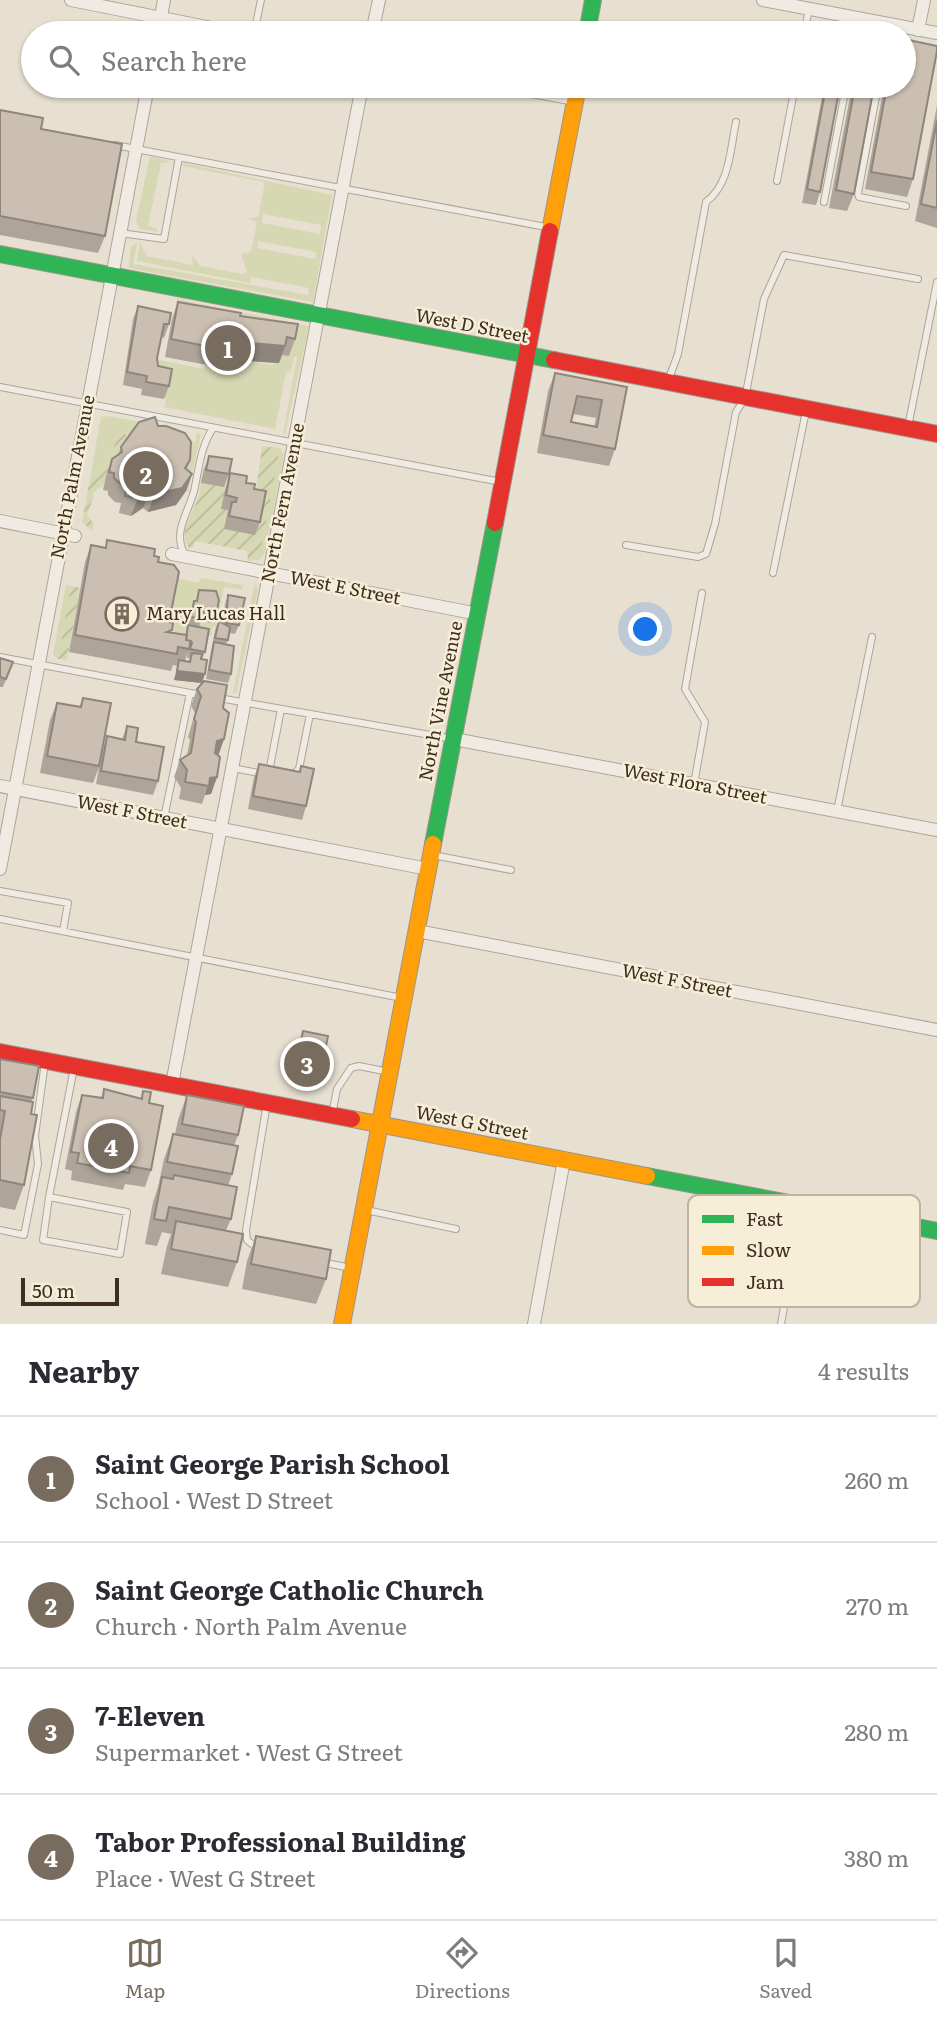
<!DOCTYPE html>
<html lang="en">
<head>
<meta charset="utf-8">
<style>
	body { margin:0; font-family:Literata,serif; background:#f2f2f3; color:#2b2b33 }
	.scale { position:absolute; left:21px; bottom:18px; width:98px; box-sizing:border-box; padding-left:7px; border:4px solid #3d2e20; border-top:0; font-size:19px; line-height:24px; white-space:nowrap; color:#3d2e20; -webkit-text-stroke:5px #f7eed8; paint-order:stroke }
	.you { position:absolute; left:646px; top:630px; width:24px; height:24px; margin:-18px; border:5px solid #fff; border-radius:50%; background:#1a73e8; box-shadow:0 0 0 10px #1a73e833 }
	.badge { display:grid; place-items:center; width:46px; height:46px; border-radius:50%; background:#786c5e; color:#fff; font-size:23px; font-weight:700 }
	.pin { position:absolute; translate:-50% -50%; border:4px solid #fff; box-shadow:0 2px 7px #0006 }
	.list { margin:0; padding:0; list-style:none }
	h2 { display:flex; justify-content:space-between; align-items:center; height:91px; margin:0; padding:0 28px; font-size:30px }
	h2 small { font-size:23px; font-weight:400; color:#7c7c81 }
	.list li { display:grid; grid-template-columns:46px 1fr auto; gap:21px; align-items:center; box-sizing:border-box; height:126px; padding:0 28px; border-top:2px solid #e1e1e2 }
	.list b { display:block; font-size:26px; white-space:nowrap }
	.list p { margin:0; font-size:23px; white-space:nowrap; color:#7c7c81 }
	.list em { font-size:23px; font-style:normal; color:#7c7c81 }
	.icon { flex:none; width:38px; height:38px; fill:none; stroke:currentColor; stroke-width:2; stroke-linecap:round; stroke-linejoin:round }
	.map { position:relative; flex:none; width:937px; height:1324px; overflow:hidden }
	.search { position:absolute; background:#fff; box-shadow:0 2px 5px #0004; left:21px; right:21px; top:21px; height:77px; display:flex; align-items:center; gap:18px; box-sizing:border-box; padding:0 24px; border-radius:38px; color:#7c7c81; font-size:26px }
	.sheet { height:595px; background:#fff }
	nav { display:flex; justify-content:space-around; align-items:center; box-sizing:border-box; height:98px; border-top:2px solid #e1e1e2; background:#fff; font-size:19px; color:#7c7c81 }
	nav a { display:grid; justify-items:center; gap:4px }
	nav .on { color:#786c5e }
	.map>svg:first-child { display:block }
	.grass { fill:#d6d7b3; fill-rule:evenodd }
	.garden { fill:url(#garden-furrows) }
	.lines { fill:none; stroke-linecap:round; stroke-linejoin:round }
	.lane-casing { stroke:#ada599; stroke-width:8 }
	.street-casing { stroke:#ada599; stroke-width:14 }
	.fast-casing { stroke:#9c958a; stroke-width:18 }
	.slow-casing { stroke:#9c958a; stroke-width:18 }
	.jam-casing { stroke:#9c958a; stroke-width:18 }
	.lane { stroke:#efebe3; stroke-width:6 }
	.street { stroke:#efebe3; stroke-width:12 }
	.fast { stroke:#30b455; stroke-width:16 }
	.slow { stroke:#ff9f0a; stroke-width:16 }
	.jam { stroke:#e5322d; stroke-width:16 }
	.wall { fill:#afa499; fill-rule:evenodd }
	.shaded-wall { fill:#8e867d }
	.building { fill:#cbbfb2; stroke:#8e867d; stroke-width:2; fill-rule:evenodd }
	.labels { text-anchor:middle; stroke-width:5; stroke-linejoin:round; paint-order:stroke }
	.street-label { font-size:18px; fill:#3d2e20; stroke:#f7eed8 }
	.poi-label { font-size:18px; fill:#3d2e20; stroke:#f7eed8; text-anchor:start }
	.key { fill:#f7eed8; stroke:#bfb4a1; stroke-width:2 }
	.key-label { font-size:19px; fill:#3d2e20 }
</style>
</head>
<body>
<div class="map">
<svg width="937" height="1324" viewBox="0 0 937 1324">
	<defs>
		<pattern id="garden-furrows" width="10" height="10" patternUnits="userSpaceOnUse" patternTransform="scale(1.75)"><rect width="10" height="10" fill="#d6d7b3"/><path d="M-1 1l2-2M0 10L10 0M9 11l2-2" fill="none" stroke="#b9b99a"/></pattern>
	</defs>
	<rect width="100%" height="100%" fill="#e7e0d1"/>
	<path class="grass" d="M150,156l22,6 -11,1 -13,63 10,3 -1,3 -17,-3 -4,-8z
		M183,163l149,32 -19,107 -184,-34 2,-22 6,-3 -4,21 175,31 1,-7 -58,-11 -1,6 -113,-22 3,-18 7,13 46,9 -1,-10 8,11 42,8 5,-2 -6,-18 10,-2 6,-30 -9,-4 10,-1 7,-35 -83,-16zM263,214l58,11 -1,9 -58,-11zM258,241l58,11 -1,7 -58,-11z
		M177,299l132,27 -24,108h-2l14,-77h-3l-3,14 -5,2 -11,56 -111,-22 2,-7 -11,-41 49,10 2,-4 38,-4 29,4 8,-11 8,1 -116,-36z
		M107,416l56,10 32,17 2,-10 4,1 -13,58 -62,-59 -9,3c-3,14 -11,36 -26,37l10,-56z
		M280,448l4,6 -19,99 -6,7z
		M175,578l24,5 1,-5 43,7 -1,5 -18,-3 -8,40h-3l-2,9 -25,-5 -5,22 -20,-6z
		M255,582l3,8 -22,103h-3z
		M66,585l5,1 -13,73 -5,-4z"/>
	<path class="garden" d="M124,433l8,6 -26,37 -2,9 -12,8 2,3 -7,19 7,9 -2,7 -10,-9 9,-49c15,-1 23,-23 26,-37z
		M262,446l18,2 -21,112 -11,1 -1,-10 -52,-10 -2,7h-4c-12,-17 5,-36 10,-53 2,-9 1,-19 5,-27l23,4 -2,14 31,6z
		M71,586l9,2 -13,72 -9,-1z"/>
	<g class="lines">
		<defs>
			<path id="lane" d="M254,33l7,-33
				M804,33l5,-24
				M856,33l3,-15
				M878,86l-20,107 1,4 47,9
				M115,145l436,83
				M777,181l18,-95
				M824,202l22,-116
				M120,233l44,6 15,-82
				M668,381l10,-27 28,-152c24,-18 24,-52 30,-80
				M0,387l501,95
				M908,427l29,-145
				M626,545l72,12 8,-3 9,-30 21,-112 9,-14 19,-99 20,-44 134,24
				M185,555c-13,-23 3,-41 9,-64 5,-22 6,-43 19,-63
				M773,573l33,-162
				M0,657l201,38
				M219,698l234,41
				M233,768l31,6
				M269,772l12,-63
				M292,775l7,-6 11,-55
				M694,784l11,-62 -20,-33 17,-96
				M837,811l35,-174
				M164,818l26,-125
				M433,855l78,15
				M0,891l68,12 -5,28
				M0,919l402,79
				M332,1115l5,-26 14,-21 8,-2 30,6
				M49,1197l-6,43 77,14 7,-42 -78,-15 25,-129
				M366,1210l90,19
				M0,1230l24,5 14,-71 -3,-28 10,-74
				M259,1250l-12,-10 -1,-10 21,-127
				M321,1262l30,6
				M781,1324l21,-117"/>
			<path id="street" d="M71,0l166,33
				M763,0l174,33
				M918,30l6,-30
				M158,33l6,-33
				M372,33l7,-33
				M504,86l71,13
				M0,521l75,15
				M172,554l306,60
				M454,739l483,91
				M0,786l428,83
				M0,869l148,-783
				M417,931l520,99
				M172,1084l190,-998
				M534,1324l30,-164"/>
			<path id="fast" d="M587,33l6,-33
				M0,254l554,106
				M433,844l62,-321
				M647,1176l290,55"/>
			<path id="slow" d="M550,231l28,-145
				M352,1119l295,57
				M342,1324l91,-480"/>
			<path id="jam" d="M554,360l383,74
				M495,523l55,-292
				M0,1052l352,67"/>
		</defs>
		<use href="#lane" class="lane-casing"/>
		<use href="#street" class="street-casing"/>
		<use href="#fast" class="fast-casing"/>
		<use href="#slow" class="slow-casing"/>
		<use href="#jam" class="jam-casing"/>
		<use href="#lane" class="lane"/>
		<use href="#street" class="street"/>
		<use href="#fast" class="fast"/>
		<use href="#slow" class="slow"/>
		<use href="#jam" class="jam"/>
	</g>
	<path class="wall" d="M824,86h16l-20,106 -4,13 -14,-2z
		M852,86h22l-20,108 -7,17 -18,-3z
		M884,86h20l9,93 -6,18 -42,-8z
		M937,105v123l-22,-7z
		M0,110l41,19 64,107 -7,17 -98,-18z
		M178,302l62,14 55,23 -6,17 -7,-1 -3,8 -33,-2 -3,9h-9l-69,-13 7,-38z
		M138,306l31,18 -5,14 -3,-1 -4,21 1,8 11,20 -5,13 -23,-4 1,-6 -19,-4 10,-66z
		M555,373l72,14 -12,62 -6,17 -72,-13 11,-62zM573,414l23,4 -2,9 -23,-5z
		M158,426l32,34 -3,9 5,5 -6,17 -10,14 -28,7 -5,-4 -12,8 -12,-3 2,-10 -6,-1 -7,-7v-4l-5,-1 3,-14 6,-17 6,-4 3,-8z
		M209,456l20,18 -5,13 -23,-4 3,-14z
		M230,473l24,16 6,33 -5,13 -31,-6 4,-19 -7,-1 5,-23z
		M107,540l47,16 4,6 13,70 14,3 6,-25 3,-9h2l3,-11 17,1 -2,27 -3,5 -10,-2 -2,6 6,25 -3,7v24l-28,-3 3,-14 -4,-1 -2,6 -102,-19 16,-90 6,-17 14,3zM188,652l-1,6h3l-2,4 -3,-1z
		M228,595l11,30 -4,9 -6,-1 -3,12 5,29 -3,9 -22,-4 9,-49 4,-9 4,2 2,-19z
		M0,658l13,4 -10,25h-3z
		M197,689l26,19 1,31 -6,17 -1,21 -6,17 -6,1 -3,9 -23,-5 2,-11 -7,-11 6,-17 7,-5 3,-15 -2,-3 7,-24 -4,-7z
		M83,698l20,51 4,-13 15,3 5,-13 31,55 -5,14 -57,-11 3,-17 -6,16 -53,-10 10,-53 7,-17 22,4z
		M259,764l40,8 2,-6 5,40 -4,14 -54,-11 6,-32z
		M303,1031l18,39 -4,14 -25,-5 6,-35z
		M0,1059l33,39 -2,4v12l-7,71 -9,25 -15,-3z
		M104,1089l36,10 3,-8 6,12 2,67 -6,17 -20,-3 -2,6 -52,-10 1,-9 -7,-2 11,-57 6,-17 19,3z
		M187,1095l51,40 -4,11 -2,28 -4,12 3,33 -5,11 11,32 -9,25 -67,-13 6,-28 4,-12 -9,-2 -5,14 -12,-2 8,-42 5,-15 6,-28 9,-25h2l3,-14z
		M256,1236l70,43 -10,25 -74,-15 5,-28z"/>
	<path class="shaded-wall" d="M251,343l34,3 -6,17 -33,-2 -3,9h-9l6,-17z
		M192,474l-6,17 -10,14 -28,7 7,-18z
		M150,490l-7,18 -12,8 7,-18z
		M177,671l28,3 -3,9 -28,-3z
		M224,739l-6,17 -7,2 6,-17z
		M217,777l-6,17 -6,1 5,-17z"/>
	<path class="building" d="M904,39l33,7v5l-24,128 -42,-7 16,-86h17z
		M826,86h14l-20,106 -13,-3z
		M855,86h19l-20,108 -18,-4z
		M0,110l43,8 -2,11 81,15 -17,92 -105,-20z
		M937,121v87l-16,-4z
		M178,302l63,11 -1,3 58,8 -3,15 -8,-2 -2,9 -34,-3 -2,9 -9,1 -69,-14z
		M138,306l33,7 -2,11h-5l-7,34 1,8 14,3 -3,17 -23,-4 1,-6 -20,-4z
		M555,373l72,14 -12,62 -72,-14zM577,396l25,4 -5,27 -26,-5z
		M155,417l3,9h8l19,7 6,9 -1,18 -5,8 7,6 -10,14 -27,6 -5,-4 -12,8 -13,-2 2,-10 -5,-1 -8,-7v-5l-5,-1 3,-13 10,-7 -1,-5 18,-25z
		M209,456l23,3 -3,15 -23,-4z
		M230,473l17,3 -1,7 9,1 -1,5 12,2 -6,31 -31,-6 3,-14h4l1,-4 -11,-3z
		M107,540l48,9 -1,7 5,1 -1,5 16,3 5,7 -10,50 4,1 -1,7 -5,2 20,3 -1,5 5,1 -2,8 -11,-2 -1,7 -102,-19 16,-90 15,3z
		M199,590l17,1 3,9 -2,10 -3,4 -11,-2 -1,7 -11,-2 3,-16h3z
		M228,595l17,3 -6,27 -13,-2z
		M219,621l11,6 -2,13 -13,-2z
		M188,625l21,4 -4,23 -15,-3 2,-6h-2l1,-2 -5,-1z
		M214,642l20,4 -3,28 -22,-4z
		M192,653l10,1 -1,5 6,1 -2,14 -28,-3 2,-11 11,2z
		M0,658l13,4 -7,17 -6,-2z
		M204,681l23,4 -4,23 6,5 -5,26 -7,2 -2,12 5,4 -3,20 -7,1 -1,8 -24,-4 2,-12 -7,-10 11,-7 5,-31 -2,-3 7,-23 -4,-7z
		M83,698l28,5 -12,63 -52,-10 10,-53 24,4z
		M127,726l11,2 -2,14 28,5 -6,34 -57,-10 6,-35 18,4z
		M259,764l41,8 1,-6 13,3 -8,37 -53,-10z
		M303,1031l25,5 -7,34 -25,-4z
		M0,1059l39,7 -6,32 -33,-6z
		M104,1089l38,10 1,-8 8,1 -2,11 14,3 -12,64 -21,-4 -1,7 -52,-10 2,-10 -8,-1 11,-57 21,3z
		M187,1095l57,11 -6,29 -56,-11z
		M0,1096l33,6 -2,12 6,1 -13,70 -24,-5v-41l5,-28 -5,-1z
		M173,1134l65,12 -6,28 -65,-12z
		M174,1175l63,12 -6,32 -62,-12 -3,14 -12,-2 8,-42 11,2z
		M176,1221l67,13 -6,28 -66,-13z
		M256,1236l75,14 -5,29 -75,-15z"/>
	<defs>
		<symbol id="building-ring" viewBox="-11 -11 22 22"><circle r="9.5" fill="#f7eed8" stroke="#786c5e" stroke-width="1.5"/><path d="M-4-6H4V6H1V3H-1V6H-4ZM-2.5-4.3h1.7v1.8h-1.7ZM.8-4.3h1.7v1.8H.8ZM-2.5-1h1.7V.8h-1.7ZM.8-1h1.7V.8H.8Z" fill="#786c5e"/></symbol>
	</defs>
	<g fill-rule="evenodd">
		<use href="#building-ring" x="103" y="595" width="38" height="38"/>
	</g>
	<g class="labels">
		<g class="street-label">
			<text transform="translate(472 326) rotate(11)" y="6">West D Street</text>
			<text transform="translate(73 477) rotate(-79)" y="6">North Palm Avenue</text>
			<text transform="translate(283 503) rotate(-79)" y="6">North Fern Avenue</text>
			<text transform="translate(345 588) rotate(11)" y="6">West E Street</text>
			<text transform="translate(441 701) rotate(-79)" y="6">North Vine Avenue</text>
			<text transform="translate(695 784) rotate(11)" y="6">West Flora Street</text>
			<text transform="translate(132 812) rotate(11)" y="6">West F Street</text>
			<text transform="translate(677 981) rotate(11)" y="6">West F Street</text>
			<text transform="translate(472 1123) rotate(11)" y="6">West G Street</text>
		</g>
		<g class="poi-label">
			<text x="146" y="620">Mary Lucas Hall</text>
		</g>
	</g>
	<rect x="688" y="1195" width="232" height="112" rx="10" class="key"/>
	<rect x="702" y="1215" width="32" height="8" fill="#30b455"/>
	<rect x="702" y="1246" width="32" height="9" fill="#ff9f0a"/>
	<rect x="702" y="1278" width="32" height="8" fill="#e5322d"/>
	<g class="key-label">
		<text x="746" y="1226">Fast</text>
		<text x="746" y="1257">Slow</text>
		<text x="746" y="1289">Jam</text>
	</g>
</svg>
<div class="scale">50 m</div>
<div class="you"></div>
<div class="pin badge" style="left:228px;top:348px">1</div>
<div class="pin badge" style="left:146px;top:474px">2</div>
<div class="pin badge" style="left:307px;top:1064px">3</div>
<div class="pin badge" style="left:111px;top:1146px">4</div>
<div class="search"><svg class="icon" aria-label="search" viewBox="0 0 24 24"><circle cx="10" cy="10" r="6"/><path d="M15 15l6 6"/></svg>Search here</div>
</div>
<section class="sheet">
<h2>Nearby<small>4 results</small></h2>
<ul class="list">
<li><span class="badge">1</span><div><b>Saint George Parish School</b><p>School · West D Street</p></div><em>260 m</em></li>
<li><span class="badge">2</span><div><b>Saint George Catholic Church</b><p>Church · North Palm Avenue</p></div><em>270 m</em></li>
<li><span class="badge">3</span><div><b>7-Eleven</b><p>Supermarket · West G Street</p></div><em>280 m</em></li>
<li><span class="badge">4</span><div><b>Tabor Professional Building</b><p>Place · West G Street</p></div><em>380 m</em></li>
</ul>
</section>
<nav>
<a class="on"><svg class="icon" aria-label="map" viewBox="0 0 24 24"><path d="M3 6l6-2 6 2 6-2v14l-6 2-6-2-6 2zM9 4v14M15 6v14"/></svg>Map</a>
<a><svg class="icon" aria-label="directions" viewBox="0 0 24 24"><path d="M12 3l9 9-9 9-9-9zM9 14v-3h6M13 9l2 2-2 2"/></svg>Directions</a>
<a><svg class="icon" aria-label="saved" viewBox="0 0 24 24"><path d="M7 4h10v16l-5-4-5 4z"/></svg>Saved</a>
</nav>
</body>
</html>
